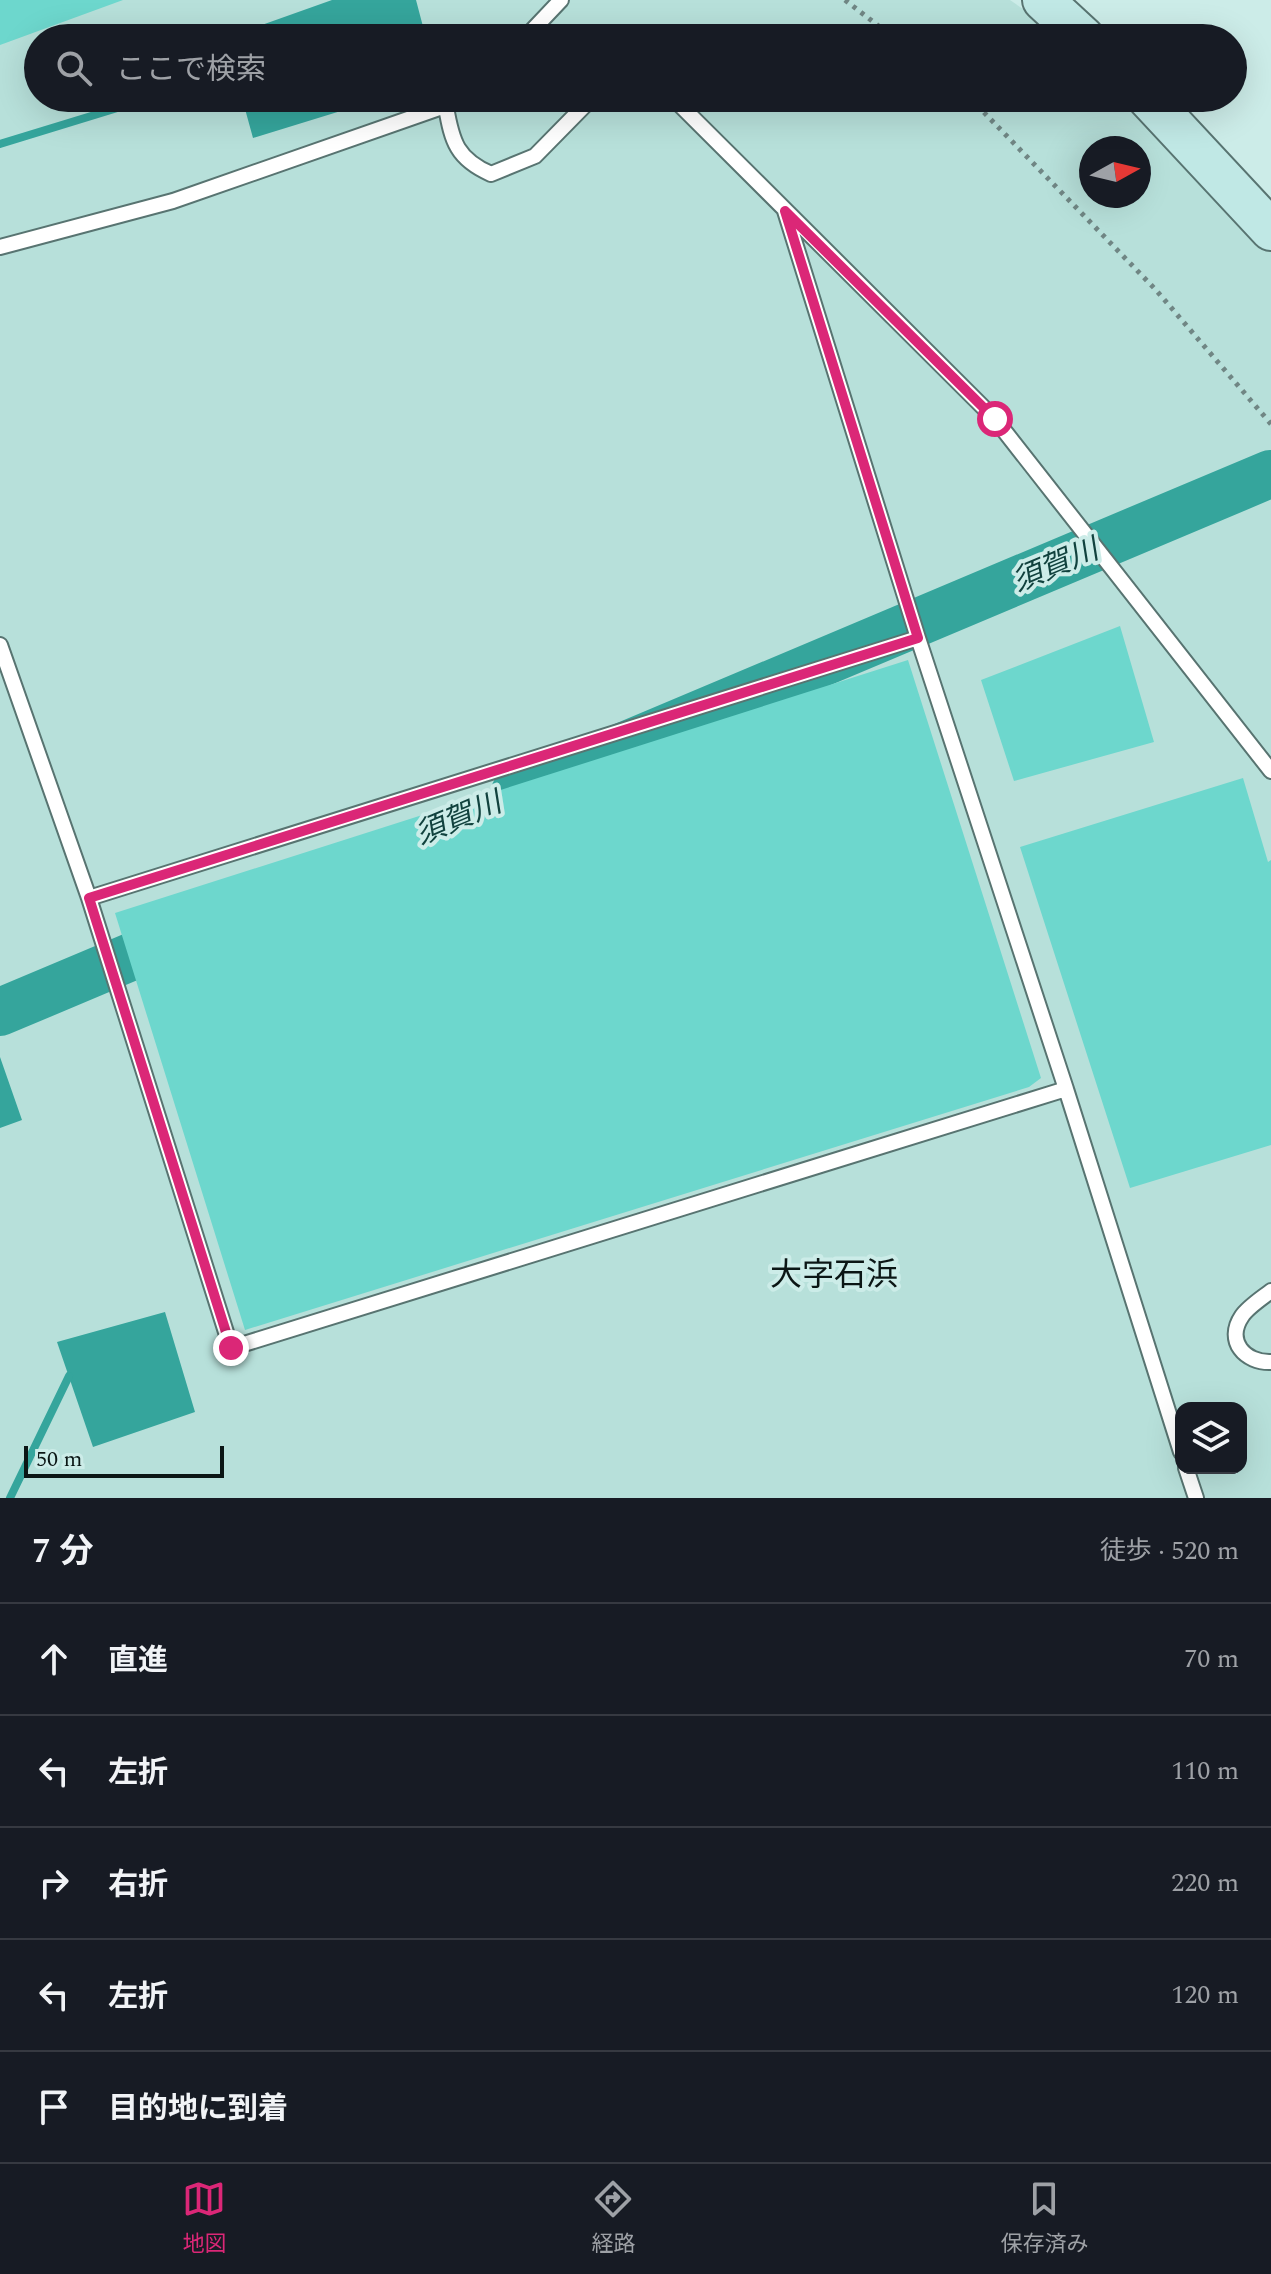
<!DOCTYPE html>
<html lang="ja">
<head>
<meta charset="utf-8">
<style>
	body { margin:0; font-family:Spectral,"Noto Sans JP",serif; background:#20242c; color:#f1f3f6 }
	.controls { position:absolute; right:24px; bottom:24px; display:grid; overflow:hidden; border-radius:16px; box-shadow:0 8px 32px #0002 }
	.controls button { width:72px; height:72px; display:grid; place-items:center; padding:0; border:0; border-bottom:2px solid #363941; background:#171b24; color:#f1f3f6; font:40px sans-serif }
	.compass { position:absolute; left:1079px; top:136px; width:72px; height:72px; border-radius:50%; background:#171b24; box-shadow:0 8px 32px #0002; rotate:82deg }
	.scale { position:absolute; left:24px; bottom:20px; width:200px; box-sizing:border-box; padding-left:8px; border:4px solid #0b1615; border-top:0; font-size:22px; line-height:28px; white-space:nowrap; color:#0b1615; -webkit-text-stroke:6px #ccece8; paint-order:stroke }
	.stop { position:absolute; width:24px; height:24px; margin:-18px; border:6px solid #db2777; border-radius:50%; background:#fff }
	.stop.end { background:#db2777; border-color:#fff; box-shadow:0 2px 8px #0008 }
	.list { margin:0; padding:0; list-style:none }
	h2 { display:flex; justify-content:space-between; align-items:center; height:104px; margin:0; padding:0 32px; font-size:34px }
	h2 small { font-size:26px; font-weight:400; color:#9ea1a6 }
	.list li { display:grid; grid-template-columns:52px 1fr auto; gap:24px; align-items:center; box-sizing:border-box; height:112px; padding:0 32px; border-top:2px solid #363941 }
	.list b { display:block; font-size:30px; white-space:nowrap }
	.list em { font-size:26px; font-style:normal; color:#9ea1a6 }
	.icon { flex:none; width:44px; height:44px; fill:none; stroke:currentColor; stroke-width:2; stroke-linecap:round; stroke-linejoin:round }
	.map { position:relative; flex:none; width:1271px; height:1498px; overflow:hidden }
	.search { position:absolute; background:#171b24; box-shadow:0 8px 32px #0002; left:24px; right:24px; top:24px; height:88px; display:flex; align-items:center; gap:20px; box-sizing:border-box; padding:0 28px; border-radius:44px; color:#9ea1a6; font-size:30px }
	.sheet { height:664px; background:#171b24 }
	nav { display:flex; justify-content:space-around; align-items:center; box-sizing:border-box; height:112px; border-top:2px solid #363941; background:#171b24; font-size:22px; color:#9ea1a6 }
	nav a { display:grid; justify-items:center; gap:4px }
	nav .on { color:#db2777 }
	.map>svg:first-child { display:block }
	.built { fill:#b7e0da; fill-rule:evenodd }
	.water { fill:#35a59c }
	.lines { fill:none; stroke-linecap:round; stroke-linejoin:round }
	.stream { stroke:#35a59c; stroke-width:8 }
	.river { stroke:#35a59c; stroke-width:48 }
	.building { fill:#6dd7cd }
	.service-casing { stroke:#587471; stroke-width:18 }
	.secondary-casing { stroke:#587471; stroke-width:44 }
	.path { stroke:#708684; stroke-width:5; stroke-dasharray:4 6; stroke-linecap:butt }
	.service { stroke:#fff; stroke-width:14 }
	.secondary { stroke:#c0e8e5; stroke-width:40 }
	.route { stroke:#db2777; stroke-width:10 }
	.labels { text-anchor:middle; stroke-width:8; stroke-linejoin:round; paint-order:stroke }
	.water-label { font-size:30px; font-style:italic; fill:#11423e; stroke:#ccece8 }
	.quarter-label { font-size:32px; fill:#0b1615; stroke:#ccece8 }
</style>
</head>
<body>
<div class="map">
<svg width="1271" height="1498" viewBox="0 0 1271 1498">
	<rect width="100%" height="100%" fill="#ccece8"/>
	<path class="built" d="M0,0h1010l55,38h-1027v60h1110l123,132v1268h-1271zM1091,148h48v48h-48zM1181,1408h60v60h-60z"/>
	<path class="water" d="M332,0h84l10,38h-201z
		M242,98h141l-130,40z
		M0,1057l22,63 -22,8z
		M165,1312l30,100 -102,35 -36,-105z"/>
	<g class="lines">
		<path class="stream" d="M0,144l150,-46
			M10,1498l59,-122"/>
		<path class="river" d="M515,792l755,-318
			M0,1012l190,-80"/>
	</g>
	<path class="building" d="M0,0h123l-123,45z
		M1120,626l34,116 -140,39 -33,-101z
		M908,660l133,418 -12,9 -784,243 -130,-417z
		M1243,778l25,84 3,-2v285l-141,43 -110,-341z"/>
	<g class="lines">
		<defs>
			<path id="service" d="M525,38l36,-38
				M673,98l322,321 276,352
				M446,107c6,35 11,52 45,67l44,-18 57,-58
				M0,247l173,-46 295,-103
				M0,645l89,253 142,450 835,-259 -148,-451 -133,-427
				M89,898l829,-260
				M1066,1089l115,363
				M1271,1291c-9,7 -23,16 -29,25 -17,25 3,47 29,46
				M1186,1468l10,30"/>
			<path id="secondary" d="M1043,0l41,38
				M1148,98l123,132"/>
		</defs>
		<use href="#service" class="service-casing"/>
		<use href="#secondary" class="secondary-casing"/>
		<path class="path" d="M845,0l49,38
			M970,98l186,192 115,134"/>
		<use href="#service" class="service"/>
		<use href="#secondary" class="secondary"/>
	</g>
	<g class="lines">
		<path class="route" d="M231,1348l-142,-450 829,-260 -133,-427 210,208"/>
	</g>
	<g class="labels">
		<g class="water-label">
			<text transform="translate(1055 565) rotate(-23)" y="10">須賀川</text>
			<text transform="translate(458 818) rotate(-23)" y="10">須賀川</text>
		</g>
		<g class="quarter-label">
			<text x="834" y="1285">大字石浜</text>
		</g>
	</g>
</svg>
<div class="controls">
<button><svg class="icon" aria-label="layers" viewBox="0 0 24 24"><path d="M12 4l9 5-9 5-9-5zM3 14l9 5 9-5"/></svg></button>
</div>
<svg class="compass" viewBox="-18 -18 36 36"><path d="M0-13l5 13h-10z" fill="#e53935"/><path d="M0 13l5-13h-10z" fill="#9ea1a6"/></svg>
<div class="scale">50 m</div>
<div class="stop" style="left:995px;top:419px"></div>
<div class="stop end" style="left:231px;top:1348px"></div>
<div class="search"><svg class="icon" aria-label="search" viewBox="0 0 24 24"><circle cx="10" cy="10" r="6"/><path d="M15 15l6 6"/></svg>ここで検索</div>
</div>
<section class="sheet">
<h2>7 分<small>徒歩 · 520 m</small></h2>
<ul class="list">
<li><svg class="icon" aria-label="ahead" viewBox="0 0 24 24"><path d="M12 20V5M6 11l6-6 6 6"/></svg><div><b>直進</b></div><em>70 m</em></li>
<li><svg class="icon" aria-label="left" viewBox="0 0 24 24"><path d="M17 20v-9H6M10 6l-5 5 5 5"/></svg><div><b>左折</b></div><em>110 m</em></li>
<li><svg class="icon" aria-label="right" viewBox="0 0 24 24"><path d="M7 20v-9h11M14 6l5 5-5 5"/></svg><div><b>右折</b></div><em>220 m</em></li>
<li><svg class="icon" aria-label="left" viewBox="0 0 24 24"><path d="M17 20v-9H6M10 6l-5 5 5 5"/></svg><div><b>左折</b></div><em>120 m</em></li>
<li><svg class="icon" aria-label="arrive" viewBox="0 0 24 24"><path d="M6 21V4h12l-3 4 3 4H6"/></svg><div><b>目的地に到着</b></div></li>
</ul>
</section>
<nav>
<a class="on"><svg class="icon" aria-label="map" viewBox="0 0 24 24"><path d="M3 6l6-2 6 2 6-2v14l-6 2-6-2-6 2zM9 4v14M15 6v14"/></svg>地図</a>
<a><svg class="icon" aria-label="directions" viewBox="0 0 24 24"><path d="M12 3l9 9-9 9-9-9zM9 14v-3h6M13 9l2 2-2 2"/></svg>経路</a>
<a><svg class="icon" aria-label="saved" viewBox="0 0 24 24"><path d="M7 4h10v16l-5-4-5 4z"/></svg>保存済み</a>
</nav>
</body>
</html>
